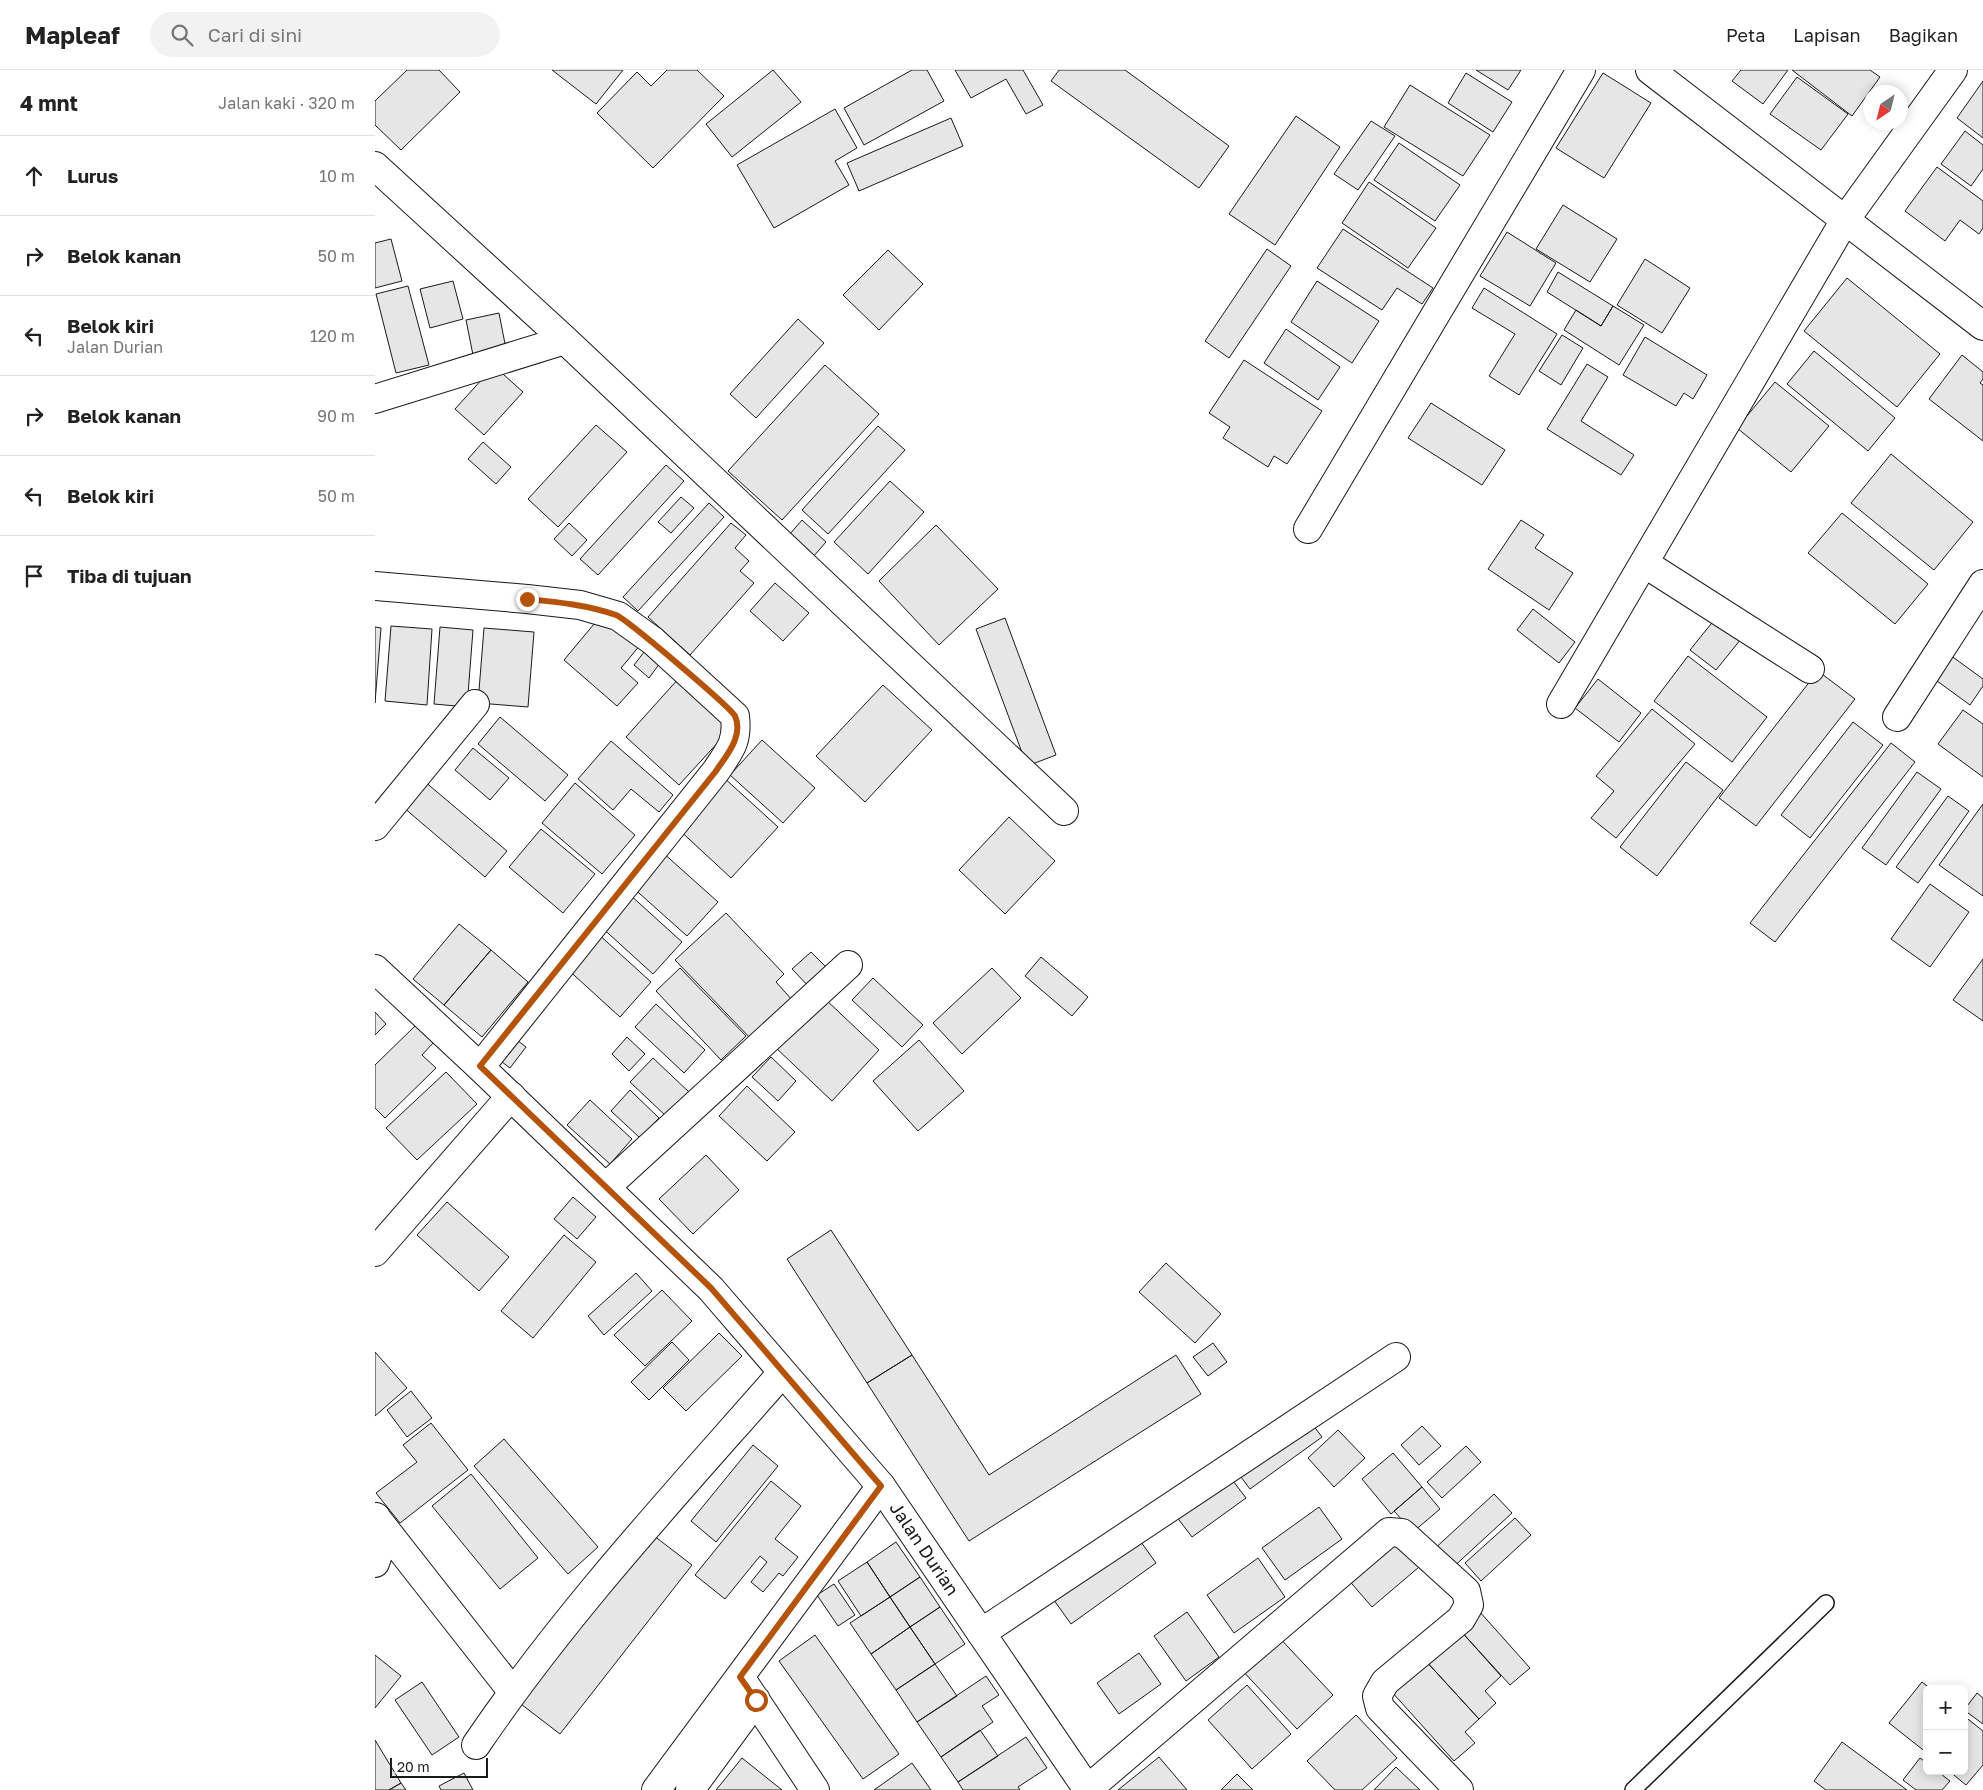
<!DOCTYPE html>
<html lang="id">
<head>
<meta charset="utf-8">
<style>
	body { margin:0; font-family:"Golos Text",sans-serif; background:#f2f2f2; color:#222 }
	.controls { position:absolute; right:15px; bottom:15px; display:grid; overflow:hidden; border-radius:8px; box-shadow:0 2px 12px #0003 }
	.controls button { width:45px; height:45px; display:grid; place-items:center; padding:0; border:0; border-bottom:1px solid #e0e0e0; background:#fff; color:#222; font:25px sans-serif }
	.compass { position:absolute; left:1488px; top:15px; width:45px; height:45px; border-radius:50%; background:#fff; box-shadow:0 2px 12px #0003; rotate:215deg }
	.scale { position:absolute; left:15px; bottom:12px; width:98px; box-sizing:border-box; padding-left:5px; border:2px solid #1a1a1a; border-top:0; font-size:14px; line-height:18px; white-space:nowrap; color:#1a1a1a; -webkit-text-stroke:4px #fff; paint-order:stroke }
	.stop { position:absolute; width:15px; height:15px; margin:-11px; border:4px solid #b45309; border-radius:50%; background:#fff }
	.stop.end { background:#b45309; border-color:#fff; box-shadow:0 1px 5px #0008 }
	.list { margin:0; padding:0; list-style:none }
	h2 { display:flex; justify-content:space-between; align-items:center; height:65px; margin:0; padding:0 20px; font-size:21px }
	h2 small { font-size:16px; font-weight:400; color:#767676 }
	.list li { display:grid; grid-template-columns:32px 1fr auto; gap:15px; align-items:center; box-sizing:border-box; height:80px; padding:0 20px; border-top:1px solid #e0e0e0 }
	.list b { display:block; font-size:19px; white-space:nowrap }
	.list p { margin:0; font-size:16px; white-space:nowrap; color:#767676 }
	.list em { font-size:16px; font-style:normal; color:#767676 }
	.icon { flex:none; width:28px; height:28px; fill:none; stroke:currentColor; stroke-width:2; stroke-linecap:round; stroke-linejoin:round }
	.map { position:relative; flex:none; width:1608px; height:1720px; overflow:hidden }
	header { display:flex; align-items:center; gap:30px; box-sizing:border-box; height:70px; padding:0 25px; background:#fff; border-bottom:1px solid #e0e0e0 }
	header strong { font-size:24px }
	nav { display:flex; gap:28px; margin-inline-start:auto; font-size:18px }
	.search { width:350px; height:45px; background:#f2f2f2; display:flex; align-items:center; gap:12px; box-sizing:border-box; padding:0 18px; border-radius:28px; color:#767676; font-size:19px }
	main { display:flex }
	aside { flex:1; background:#fff }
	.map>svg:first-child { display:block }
	.building { fill:#e6e6e6; stroke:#1a1a1a }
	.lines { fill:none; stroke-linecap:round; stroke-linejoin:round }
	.service-casing { stroke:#1a1a1a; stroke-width:18 }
	.minor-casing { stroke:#1a1a1a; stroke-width:30 }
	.tertiary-casing { stroke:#1a1a1a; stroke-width:30 }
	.service { stroke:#fff; stroke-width:15 }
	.minor { stroke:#fff; stroke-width:28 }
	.tertiary { stroke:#fff; stroke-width:28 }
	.route { stroke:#b45309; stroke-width:6 }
	.labels { text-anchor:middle; stroke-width:4; stroke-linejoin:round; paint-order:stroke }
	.street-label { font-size:18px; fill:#1a1a1a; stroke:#fff }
</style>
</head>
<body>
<header>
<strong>Mapleaf</strong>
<div class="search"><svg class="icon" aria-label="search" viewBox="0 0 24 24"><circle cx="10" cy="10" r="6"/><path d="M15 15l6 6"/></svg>Cari di sini</div>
<nav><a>Peta</a><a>Lapisan</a><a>Bagikan</a></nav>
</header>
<main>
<aside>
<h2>4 mnt<small>Jalan kaki · 320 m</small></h2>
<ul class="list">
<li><svg class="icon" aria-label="ahead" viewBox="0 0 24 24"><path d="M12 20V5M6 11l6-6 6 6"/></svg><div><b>Lurus</b></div><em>10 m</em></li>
<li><svg class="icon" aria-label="right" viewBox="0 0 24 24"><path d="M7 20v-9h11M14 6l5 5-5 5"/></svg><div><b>Belok kanan</b></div><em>50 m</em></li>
<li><svg class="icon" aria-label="left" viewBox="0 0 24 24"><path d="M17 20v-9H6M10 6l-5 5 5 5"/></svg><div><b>Belok kiri</b><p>Jalan Durian</p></div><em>120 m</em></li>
<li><svg class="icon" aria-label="right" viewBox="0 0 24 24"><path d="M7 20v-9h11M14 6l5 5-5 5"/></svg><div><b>Belok kanan</b></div><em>90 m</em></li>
<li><svg class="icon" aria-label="left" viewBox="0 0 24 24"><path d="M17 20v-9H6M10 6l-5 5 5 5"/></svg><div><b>Belok kiri</b></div><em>50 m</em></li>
<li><svg class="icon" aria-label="arrive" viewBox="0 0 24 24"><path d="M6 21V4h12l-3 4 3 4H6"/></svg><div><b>Tiba di tujuan</b></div></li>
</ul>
</aside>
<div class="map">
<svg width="1608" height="1720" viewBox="0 0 1608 1720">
	<rect width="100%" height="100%" fill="#fff"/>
	<path class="building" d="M32,0h32l21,22 -59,58 -26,-25v-24z
		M177,0h71l-27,34z
		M292,0h30l27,26 -71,72 -56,-55 40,-41 14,14z
		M398,0l28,32 -69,55 -26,-33z
		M537,0h15l17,31 -80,44 -20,-37z
		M580,0h68l20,35 -17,9 -20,-35 -35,19z
		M684,0h66l104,76 -30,42 -148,-107z
		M1101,0h45l-13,20z
		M1366,0h47l-25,34 -31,-23z
		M1417,0h78l10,7 -28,39z
		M1091,3l46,29 -19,30 -45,-29z
		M1228,3l48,30 -47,75 -48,-30z
		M1422,7l51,37 -27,36 -51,-36z
		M1608,11v57l-26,-20z
		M1035,15l80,50 -27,41 -79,-49z
		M460,39l22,39 -22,13 14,24 -75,43 -37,-63z
		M921,46l44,31 -65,98 -46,-31z
		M576,48l12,28 -104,45 -12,-28z
		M996,51l24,15 -37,54 -24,-16z
		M1590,61l18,14v24l-12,17 -30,-22z
		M1024,73l61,42 -25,36 -61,-41z
		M1562,97l46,34v27l-4,6 -19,-14 -15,21 -40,-30z
		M994,112l67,46 -28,40 -66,-45z
		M1188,135l54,34 -27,43 -54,-33z
		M968,159l90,59 -11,16 -25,-16 -15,22 -65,-42z
		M1132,162l49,31 -26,43 -50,-30z
		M16,169l11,42 -27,7v-45z
		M892,179l24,17 -62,92 -24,-17z
		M513,180l35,34 -44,46 -36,-35z
		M1270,189l45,29 -28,45 -45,-28z
		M1183,202l55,34 -12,20 -54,-34z
		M1472,208l93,76 -43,53 -93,-76z
		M78,211l10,38 -33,9 -10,-39z
		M942,211l62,40 -27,42 -61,-41z
		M33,216l21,79 -33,8 -20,-79z
		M1109,218l73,46 -38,61 -30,-19 26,-42 -43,-26z
		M1238,236l31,19 -25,40 -55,-35 12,-20 25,16z
		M124,243l8,41 -33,6 -8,-40z
		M423,249l26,24 -68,75 -26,-24z
		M911,259l54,38 -22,33 -54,-37z
		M1187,265l21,13 -22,37 -22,-14z
		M1270,267l62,38 -14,24 -9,-6 -8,13 -53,-31z
		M1439,281l81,67 -27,33 -81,-67z
		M1587,285l21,17v7l-3,4 3,2v56l-54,-42z
		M869,290l78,51 -35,53 -13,-8 -6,11 -45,-29 7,-11 -21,-14z
		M1212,294l21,13 -27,44 53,34 -13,20 -74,-46z
		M450,295l54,49 -97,106 -54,-49z
		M119,296l29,26 -39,43 -29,-26z
		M1400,312l54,44 -38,46 -54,-44z
		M1056,333l74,47 -23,35 -74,-47z
		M221,355l31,27 -69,75 -30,-28z
		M503,356l27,24 -77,84 -26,-24z
		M108,372l28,25 -15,17 -28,-25z
		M1516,384l82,68 -39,48 -83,-67z
		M291,395l18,16 -86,94 -18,-16z
		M515,411l34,31 -56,62 -34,-32z
		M306,427l13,11 -23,25 -13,-11z
		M334,433l15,14 -86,94 -15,-14z
		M1467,443l86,71 -33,40 -87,-71z
		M427,450l24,22 -13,15 -24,-22z
		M1146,450l23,15 -9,13 38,25 -24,37 -61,-41z
		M194,453l18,17 -15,16 -18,-17z
		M356,453l15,12 -11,13 14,13 -9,10 14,12 -64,72 -42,-38z
		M561,455l62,64 -59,56 -60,-64z
		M400,513l34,30 -26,28 -33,-30z
		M1158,539l42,33 -16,21 -42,-33z
		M229,542l37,32 -20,24 17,15 -21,23 -53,-46z
		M630,548l51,137 -29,11 -51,-137z
		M1340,549l26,20 -25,31 -26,-20z
		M16,556l41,3 -5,76 -42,-4z
		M0,557l6,1 -6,75z
		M65,557l33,3 -6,77 -33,-3z
		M109,558l50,4 -6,75 -50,-4z
		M273,577l15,12 -14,19 -15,-13z
		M1575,585l33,24v7l-13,19 -37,-27z
		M1313,586l79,61 -35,45 -78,-61z
		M1443,601l37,28 -99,127 -37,-28z
		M305,607l53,49 -54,59 -53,-48z
		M1223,609l43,34 -22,29 -44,-34z
		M508,615l49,45 -67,72 -49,-46z
		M1277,639l43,35 -79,94 -25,-20 23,-27 -18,-15z
		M1588,640l20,14v53l-45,-33z
		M125,647l68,58 -23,26 -67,-57z
		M1478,652l30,23 -73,93 -29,-23z
		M387,670l53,48 -32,35 -53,-48z
		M236,671l62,54 -14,17 -28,-23 -18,21 -35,-31z
		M1516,673l24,19 -140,180 -25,-19z
		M98,678l36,30 -19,22 -35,-30z
		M1311,692l37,28 -66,86 -37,-29z
		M1542,702l24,17 -55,76 -24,-17z
		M347,706l56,51 -47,51 -56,-52z
		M49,711l83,70 -22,26 -82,-70z
		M200,713l60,52 -33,39 -60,-51z
		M1573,726l21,15 -51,72 -22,-16z
		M1608,734v92l-44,-31z
		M634,747l46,44 -50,53 -46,-44z
		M166,759l54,45 -32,39 -54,-46z
		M286,781l57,51 -31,34 -57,-51z
		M1555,814l39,28 -39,55 -39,-28z
		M253,823l54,49 -29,32 -54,-49z
		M351,843l58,61 -8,8 18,20 -41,39 -78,-81z
		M84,854l32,26 -47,55 -31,-26z
		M221,862l55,50 -31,35 -56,-51z
		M116,880l37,32 -46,55 -38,-32z
		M436,882l21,21 -19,18 -21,-22z
		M666,887l47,40 -16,19 -47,-40z
		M1608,889v62l-30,-21z
		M305,898l66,68 -25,24 -65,-69z
		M617,898l29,30 -59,56 -29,-31z
		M498,908l50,47 -21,22 -50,-47z
		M448,927l56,53 -47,51 -57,-54z
		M281,934l49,46 -21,23 -49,-46z
		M0,942l11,12 -11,11z
		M41,955l18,17 -12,13 14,13 -51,50 -10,-10v-43z
		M138,967l13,10 -16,21 -12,-9z
		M252,967l18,17 -16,17 -17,-17z
		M544,970l45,51 -46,40 -45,-50z
		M396,987l25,24 -18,20 -26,-24z
		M278,988l37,35 -23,24 -37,-35z
		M71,1002l31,32 -60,56 -31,-32z
		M372,1016l48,46 -28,29 -48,-45z
		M255,1020l29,28 -19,20 -29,-27z
		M215,1030l42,39 -22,25 -43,-39z
		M331,1085l33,35 -46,44 -34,-35z
		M198,1127l23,20 -19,22 -23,-20z
		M72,1132l62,55 -30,34 -62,-56z
		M456,1160l81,125 -45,28 -80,-124z
		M189,1165l32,27 -63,76 -32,-27z
		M791,1193l55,51 -26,29 -56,-51z
		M261,1203l16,18 -48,44 -16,-19z
		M287,1220l30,31 -47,45 -31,-31z
		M344,1263l23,23 -56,55 -23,-23z
		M297,1272l17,18 -40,40 -18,-18z
		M838,1273l14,19 -19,14 -15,-19z
		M0,1282l32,36 -32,28z
		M537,1285l77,120 187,-120 25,39 -232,147 -102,-158z
		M36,1321l21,27 -25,19 -20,-27z
		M935,1351l12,16 -72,52 -12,-16z
		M56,1353l37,47 -68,53 -24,-30 41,-31 -14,-17z
		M1047,1356l19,20 -22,19 -18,-20z
		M963,1360l27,28 -31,29 -26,-29z
		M129,1369l94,108 -30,27 -94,-108z
		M378,1375l25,21 -62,76 -25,-21z
		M1091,1376l15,16 -39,36 -15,-16z
		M1018,1383l29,34 -31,27 -29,-35z
		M852,1403l19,25 -54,39 -19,-25z
		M96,1404l67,84 -38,31 -68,-83z
		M396,1411l30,25 -26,33 23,18 -15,19 -4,-3 -16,19 -12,-10 16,-20 -7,-6 -35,43 -30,-24z
		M1047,1417l18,22 -27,23 -19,-21z
		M1119,1424l18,19 -63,58 -18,-19z
		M944,1437l23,32 -57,41 -23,-32z
		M1140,1448l16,17 -50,46 -16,-18z
		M274,1462l43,33 -132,169 -43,-33z
		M761,1465l20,28 -85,61 -20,-28z
		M1018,1467l26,30 -47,40 -26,-30z
		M521,1472l24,35 -30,20 -23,-35z
		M883,1488l27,39 -51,36 -27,-38z
		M492,1492l23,35 -29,19 -23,-35z
		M545,1507l20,30 -30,20 -20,-30z
		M459,1514l21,31 -17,11 -21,-31z
		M515,1527l20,30 -39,27 -21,-31z
		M565,1537l25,37 -30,20 -25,-37z
		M1104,1541l51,57 -20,17 -51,-56z
		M812,1542l32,45 -33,24 -32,-45z
		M535,1557l25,37 -39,26 -25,-36z
		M1084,1559l42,47 -16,15 11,12 -17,16 -54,-59z
		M900,1563l58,62 -36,34 -58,-62z
		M440,1565l84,119 -36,25 -84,-118z
		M764,1583l22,31 -42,30 -22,-31z
		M0,1585l26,21 -26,32z
		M1050,1590l54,59 -14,13 10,11 -21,18 -63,-70z
		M560,1594l22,32 -40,26 -21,-32z
		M611,1606l13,19 -17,11 11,16 -52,35 -24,-35z
		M47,1612l37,55 -27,18 -37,-55z
		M1547,1612l9,7h-4v64l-38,-30z
		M872,1615l44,49 -39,35 -44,-49z
		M1602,1623l6,5v26l-19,-14z
		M981,1645l41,43 -35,32h-27l-28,-29z
		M1589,1646l19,15v34l-17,20 -17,-14h15z
		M605,1660l18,26 -40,26 -17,-25z
		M651,1667l21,31 -29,19 2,3h-57l-5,-8z
		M0,1670l26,43 -12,7h-14z
		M1467,1672l65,48h-81l-12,-9z
		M784,1687l28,33h-69z
		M367,1688l40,32h-66z
		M1545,1688l7,5v8h10l13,10 -8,9h-26l-13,-10z
		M537,1693l19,27h-57z
		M1021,1697l24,23h-46z
		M89,1703l9,17h-32l-2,-4z
		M862,1704l16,16h-32z
		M26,1713l5,7h-17z"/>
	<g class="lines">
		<defs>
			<path id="service" d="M1258,1720l193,-187"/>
			<path id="minor" d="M1275,0l333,256
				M0,96l190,174 499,471
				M0,329l190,-59
				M933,459l273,-459
				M1269,493l166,106
				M0,516l152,13 53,6 38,11 35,25 82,75c3,26 -5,34 -19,55l-236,296
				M1186,634l284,-484 108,-150
				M1522,647l86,-133
				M0,756l100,-122
				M231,1117l242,-222
				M0,1182l136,-156
				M2,1449l135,172
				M0,1493l9,-26 -8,-20
				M606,1563l415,-276
				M365,1607l75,113
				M101,1675c90,-133 200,-251 306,-372
				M713,1719l301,-257 13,1 64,58 3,14 -8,14 -76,63 -8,14 3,12 79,82
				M281,1720l225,-304
				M315,1720l66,-90"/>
			<path id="tertiary" d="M0,899l105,98 231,222 170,197 207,304"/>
		</defs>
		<use href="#service" class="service-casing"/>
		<use href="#minor" class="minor-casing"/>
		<use href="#tertiary" class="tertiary-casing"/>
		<use href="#service" class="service"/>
		<use href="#minor" class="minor"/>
		<use href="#tertiary" class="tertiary"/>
	</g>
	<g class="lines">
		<path class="route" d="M152,529c30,3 61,6 89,16 12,5 114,92 119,101 9,20 -9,40 -19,55l-236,295 231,222 170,198 -141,191 16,23"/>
	</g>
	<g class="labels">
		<g class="street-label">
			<text transform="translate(549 1479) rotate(56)" y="6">Jalan Durian</text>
		</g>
	</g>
</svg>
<div class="controls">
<button>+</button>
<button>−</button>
</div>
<svg class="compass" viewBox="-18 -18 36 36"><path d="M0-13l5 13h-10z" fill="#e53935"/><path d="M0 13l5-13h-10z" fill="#767676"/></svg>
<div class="scale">20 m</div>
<div class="stop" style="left:381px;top:1630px"></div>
<div class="stop end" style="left:152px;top:529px"></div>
</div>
</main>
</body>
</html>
